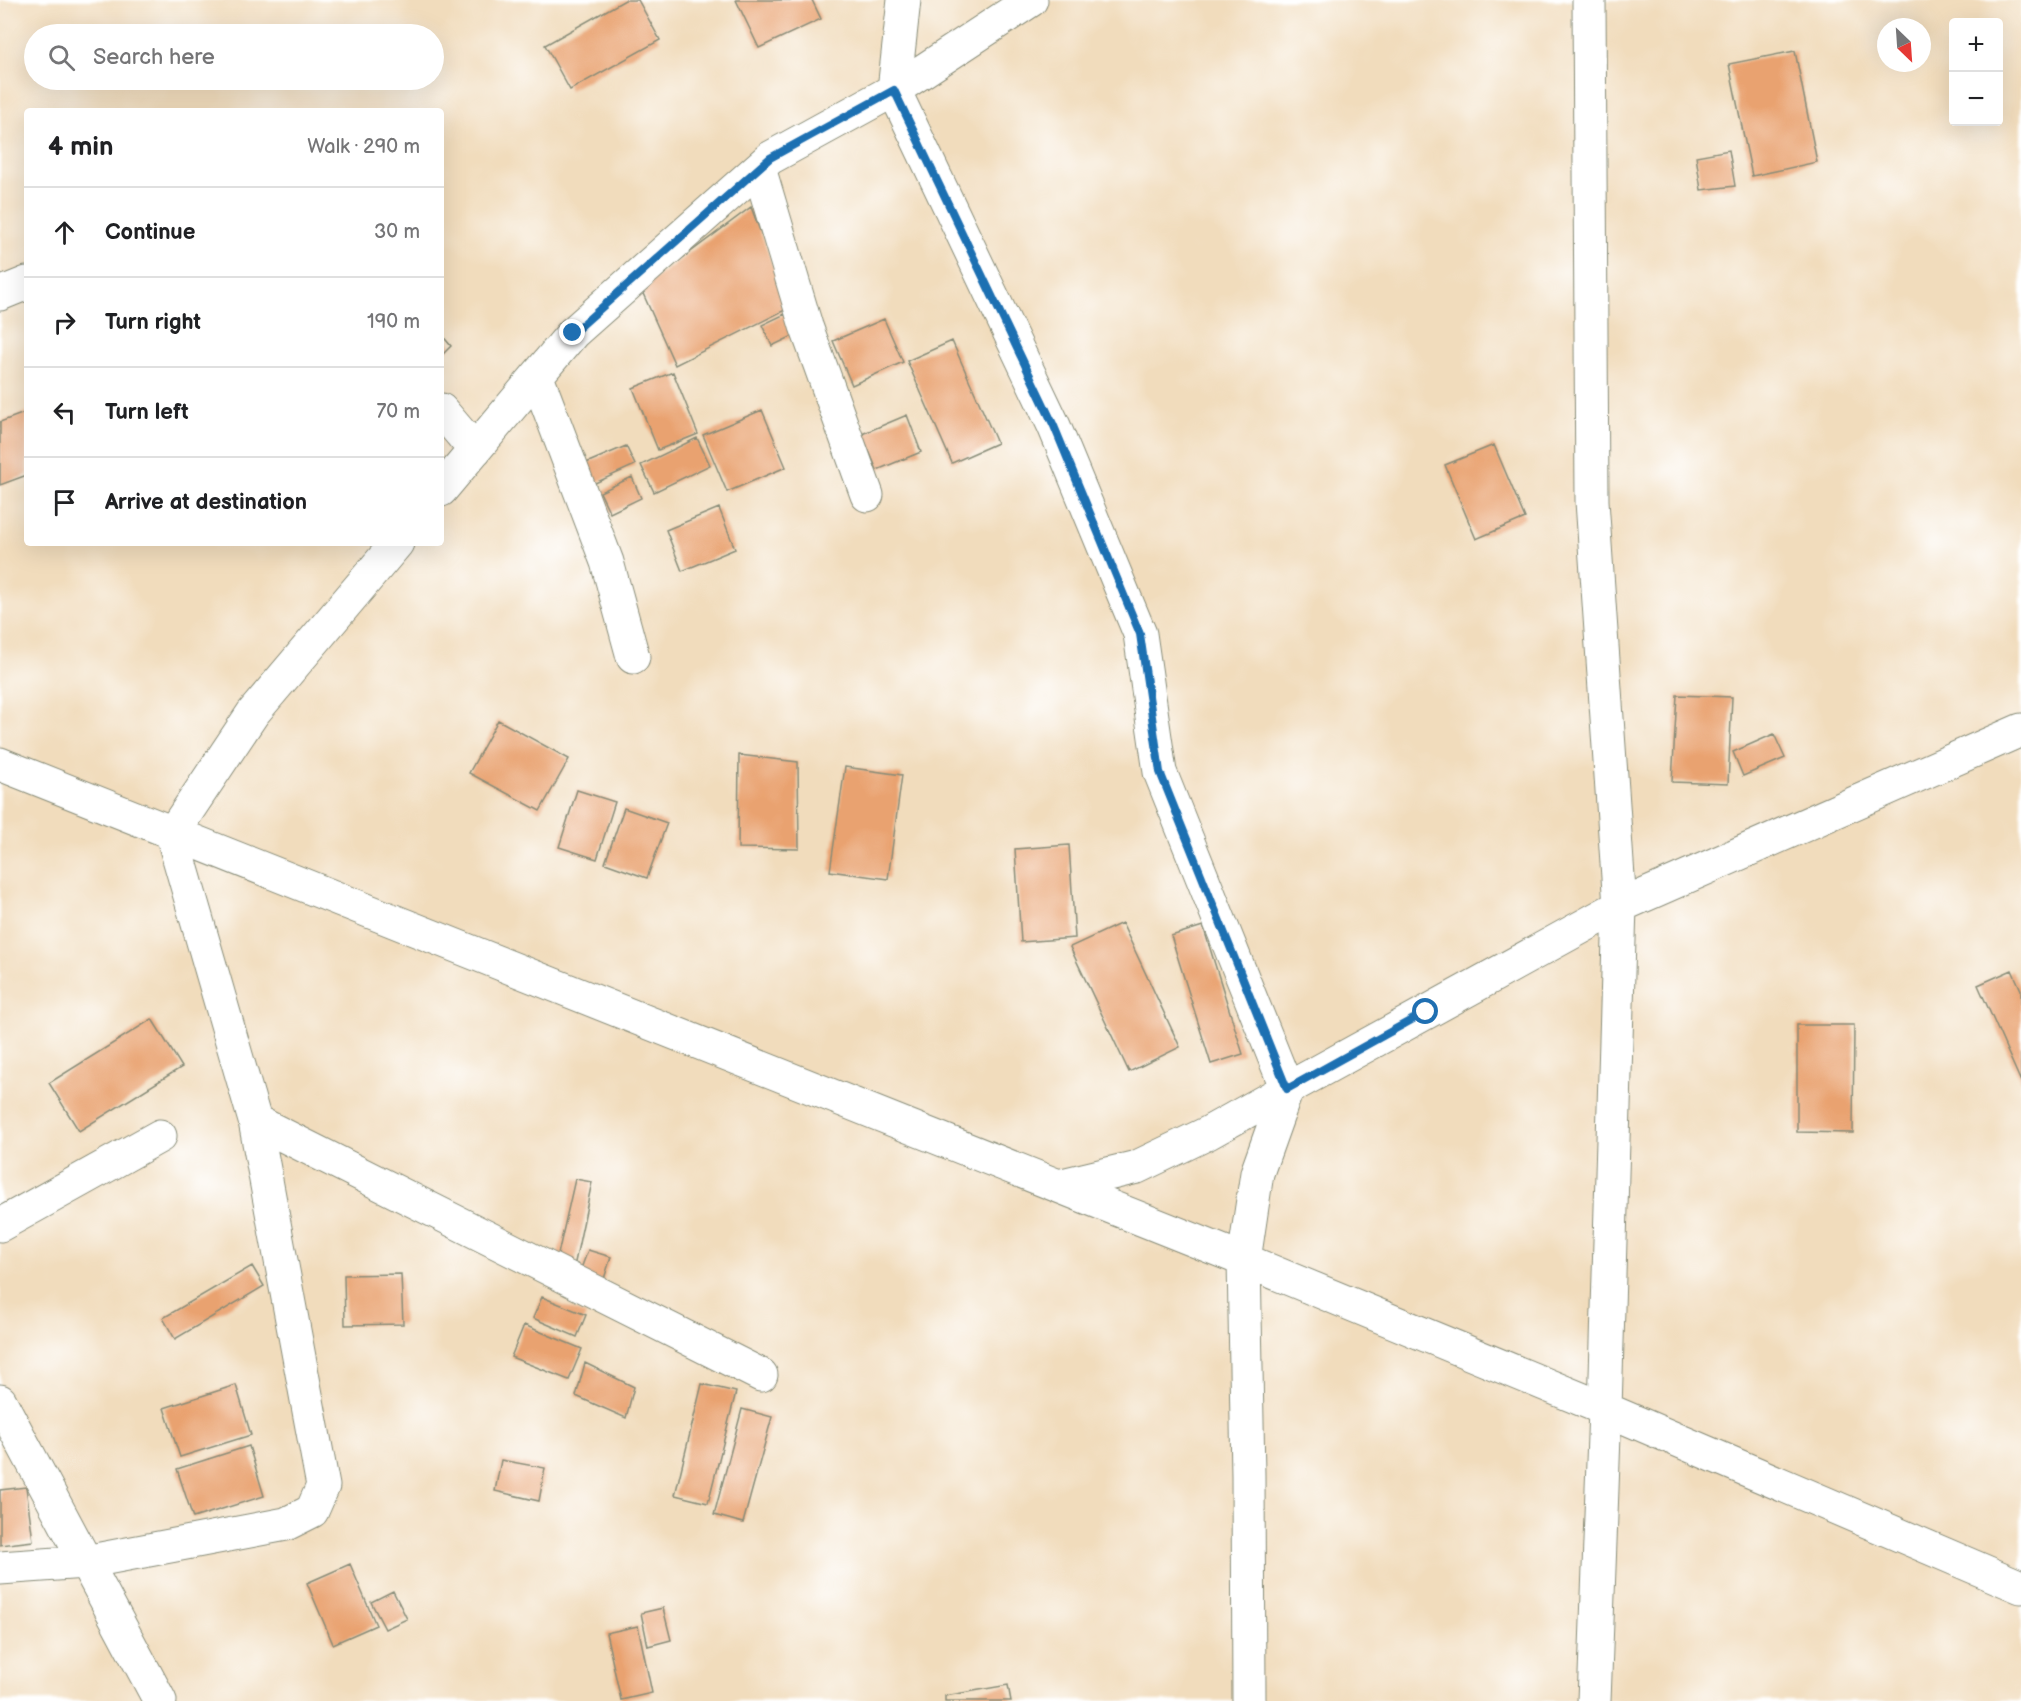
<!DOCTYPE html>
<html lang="en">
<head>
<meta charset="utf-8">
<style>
	body { margin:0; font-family:"Balsamiq Sans",sans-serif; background:#f2f2f2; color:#202124 }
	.controls { position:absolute; right:18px; top:18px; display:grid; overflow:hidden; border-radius:6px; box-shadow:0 6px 24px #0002 }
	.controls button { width:54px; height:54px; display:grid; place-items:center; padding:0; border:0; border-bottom:2px solid #e0e0e0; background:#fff; color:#202124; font:30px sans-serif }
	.compass { position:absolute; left:1877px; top:18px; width:54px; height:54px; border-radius:50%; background:#fff; box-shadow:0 6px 24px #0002; rotate:155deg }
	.stop { position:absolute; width:18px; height:18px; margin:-14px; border:4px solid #1f6fb2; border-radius:50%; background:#fff }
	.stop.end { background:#1f6fb2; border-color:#fff; box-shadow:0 2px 6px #0008 }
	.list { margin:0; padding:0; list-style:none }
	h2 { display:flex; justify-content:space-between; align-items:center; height:78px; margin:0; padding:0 24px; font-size:26px }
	h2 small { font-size:20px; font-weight:400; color:#757577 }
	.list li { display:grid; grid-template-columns:39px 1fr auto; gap:18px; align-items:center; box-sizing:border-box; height:90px; padding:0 24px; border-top:2px solid #e0e0e0 }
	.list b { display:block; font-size:22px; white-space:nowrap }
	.list em { font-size:20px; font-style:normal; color:#757577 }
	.icon { flex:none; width:33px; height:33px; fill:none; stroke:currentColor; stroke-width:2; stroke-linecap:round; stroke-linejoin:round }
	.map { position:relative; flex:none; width:2021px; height:1701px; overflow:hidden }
	.search { position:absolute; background:#fff; box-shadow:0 6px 24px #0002; left:24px; top:24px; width:420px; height:66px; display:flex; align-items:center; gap:15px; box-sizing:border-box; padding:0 21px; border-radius:33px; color:#757577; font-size:22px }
	.panel { position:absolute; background:#fff; box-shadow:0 6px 24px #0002; left:24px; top:108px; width:420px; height:438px; border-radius:6px }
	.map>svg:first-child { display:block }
	.building { fill:#e9a26f }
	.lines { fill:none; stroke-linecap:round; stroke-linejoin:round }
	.minor-casing { stroke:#888c78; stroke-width:35 }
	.minor { stroke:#fff; stroke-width:33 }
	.route { stroke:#1f6fb2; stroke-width:8 }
</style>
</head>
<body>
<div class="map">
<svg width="2021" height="1701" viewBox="0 0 2021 1701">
	<rect width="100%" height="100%" fill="#fff"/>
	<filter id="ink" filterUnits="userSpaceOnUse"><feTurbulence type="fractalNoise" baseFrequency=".0167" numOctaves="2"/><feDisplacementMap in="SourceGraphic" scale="12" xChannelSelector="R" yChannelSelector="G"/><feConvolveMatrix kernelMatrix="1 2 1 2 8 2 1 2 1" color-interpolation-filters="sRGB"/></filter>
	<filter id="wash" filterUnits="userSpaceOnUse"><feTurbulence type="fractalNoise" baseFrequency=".008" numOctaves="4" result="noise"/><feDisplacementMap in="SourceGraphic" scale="24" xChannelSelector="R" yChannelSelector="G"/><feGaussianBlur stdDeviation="1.35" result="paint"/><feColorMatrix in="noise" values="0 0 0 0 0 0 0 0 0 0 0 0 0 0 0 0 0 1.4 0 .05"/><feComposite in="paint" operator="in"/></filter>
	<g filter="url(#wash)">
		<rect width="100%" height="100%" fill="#f1dcbc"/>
		<g id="blocks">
			<path class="building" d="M625,0h13l22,40 -90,50 -25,-45z
				M736,0h76l9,19 -62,29z
				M1795,51l22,111 -65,14 -23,-112z
				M1729,150l6,36 -34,4 -5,-34z
				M751,207l38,101 -114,57 -34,-76z
				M785,314l10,21 -23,11 -10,-21z
				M884,319l19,43 -51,23 -19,-44z
				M441,334l10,12 -10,10z
				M952,341l45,102 -45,20 -45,-102z
				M673,372l25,62 -40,16 -25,-62z
				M762,410l24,57 -59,25 -24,-57z
				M27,412v63l-27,10v-63z
				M907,415l14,37 -44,18 -15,-36z
				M697,438l13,27 -56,27 -13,-27z
				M1494,445l31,73 -49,21 -31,-74z
				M626,446l9,19 -42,19 -9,-20z
				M632,477l9,21 -31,15 -10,-21z
				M719,508l16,41 -53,22 -16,-41z
				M1677,695l55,2 -4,87 -56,-2z
				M498,720l71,39 -29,52 -71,-38z
				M1774,734l11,24 -42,18 -10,-24z
				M739,755l59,7 1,87 -61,-1z
				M845,767l57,8 -14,104 -58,-8z
				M577,790l38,12 -18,57 -38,-12z
				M624,808l43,15 -20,55 -42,-15z
				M1069,845l6,93 -54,4 -6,-93z
				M1122,923l58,124 -51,25 -59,-125z
				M1203,926l40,128 -32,10 -40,-128z
				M2012,970l9,20v92l-43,-97z
				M152,1019l30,48 -103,64 -30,-48z
				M1797,1025h57l-1,108 -56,-1z
				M575,1179l17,3 -18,85 -18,-4z
				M588,1250l23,7 -8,25 -24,-8z
				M252,1266l12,20 -89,53 -12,-21z
				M401,1274l2,50 -58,1 -1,-50z
				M542,1297l44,18 -9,22 -44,-19z
				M524,1325l58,24 -13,31 -58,-23z
				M585,1363l49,24 -8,31 -50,-22z
				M702,1384l34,8 -28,111 -33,-8z
				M236,1385l15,50 -71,22 -16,-49z
				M742,1409l30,8 -29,106 -29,-8z
				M249,1446l15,50 -71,22 -16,-49z
				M501,1460l44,8 -6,33 -44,-10z
				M26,1487l7,54 -33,4v-55z
				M350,1564l26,61 -43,19 -26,-61z
				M393,1591l14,28 -22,10 -14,-27z
				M663,1608l8,32 -23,6 -7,-33z
				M638,1626l14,67 -31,7 -15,-67z
				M1008,1685l3,16h-66v-5z"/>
		</g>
	</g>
	<g filter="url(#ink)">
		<use href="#blocks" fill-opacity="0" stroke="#888c78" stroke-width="1.5"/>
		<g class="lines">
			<defs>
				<path id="minor" d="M904,0l-10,90 160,336 86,208 20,138 127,317 -79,44 -71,34 -79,19
					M1589,0l3,501 28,405 -15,503 -11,292
					M759,168l47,158 61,169
					M0,294l27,-11
					M537,377l70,185 26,95
					M441,410l34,40
					M441,490l132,-157 197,-175 124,-68 137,-90
					M0,764l1244,496 361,149 416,178
					M255,1121l506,254
					M0,1225l160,-89
					M0,1401l160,300
					M0,1568l85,-6 201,-38 26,-13 11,-25 -68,-365 -83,-287 81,-121 144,-170
					M1249,1701l-1,-226 -4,-215 13,-87 30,-84 333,-183 401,-176"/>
			</defs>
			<use href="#minor" class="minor-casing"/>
			<use href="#minor" class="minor"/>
		</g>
	</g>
	<g class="lines" filter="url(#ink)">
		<path class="route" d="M573,333l197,-175 124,-68 160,336 86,208 20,138 127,317 139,-77"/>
	</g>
</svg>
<div class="controls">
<button>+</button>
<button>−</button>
</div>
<svg class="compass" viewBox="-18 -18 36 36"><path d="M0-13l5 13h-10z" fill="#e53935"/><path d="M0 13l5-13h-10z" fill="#757577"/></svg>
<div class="stop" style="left:1426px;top:1012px"></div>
<div class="stop end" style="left:573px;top:333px"></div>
<div class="search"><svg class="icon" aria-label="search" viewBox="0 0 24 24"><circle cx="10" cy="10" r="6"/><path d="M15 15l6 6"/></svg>Search here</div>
<section class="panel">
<h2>4 min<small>Walk · 290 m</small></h2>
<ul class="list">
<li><svg class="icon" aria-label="ahead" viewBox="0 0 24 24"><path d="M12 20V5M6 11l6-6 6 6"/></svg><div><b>Continue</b></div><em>30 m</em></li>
<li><svg class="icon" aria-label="right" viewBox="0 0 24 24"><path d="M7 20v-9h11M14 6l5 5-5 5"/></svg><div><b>Turn right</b></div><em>190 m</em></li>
<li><svg class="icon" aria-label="left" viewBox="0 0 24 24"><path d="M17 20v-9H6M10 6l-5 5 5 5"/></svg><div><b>Turn left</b></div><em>70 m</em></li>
<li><svg class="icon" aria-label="arrive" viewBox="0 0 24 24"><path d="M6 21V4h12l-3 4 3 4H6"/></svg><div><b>Arrive at destination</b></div></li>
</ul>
</section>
</div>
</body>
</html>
